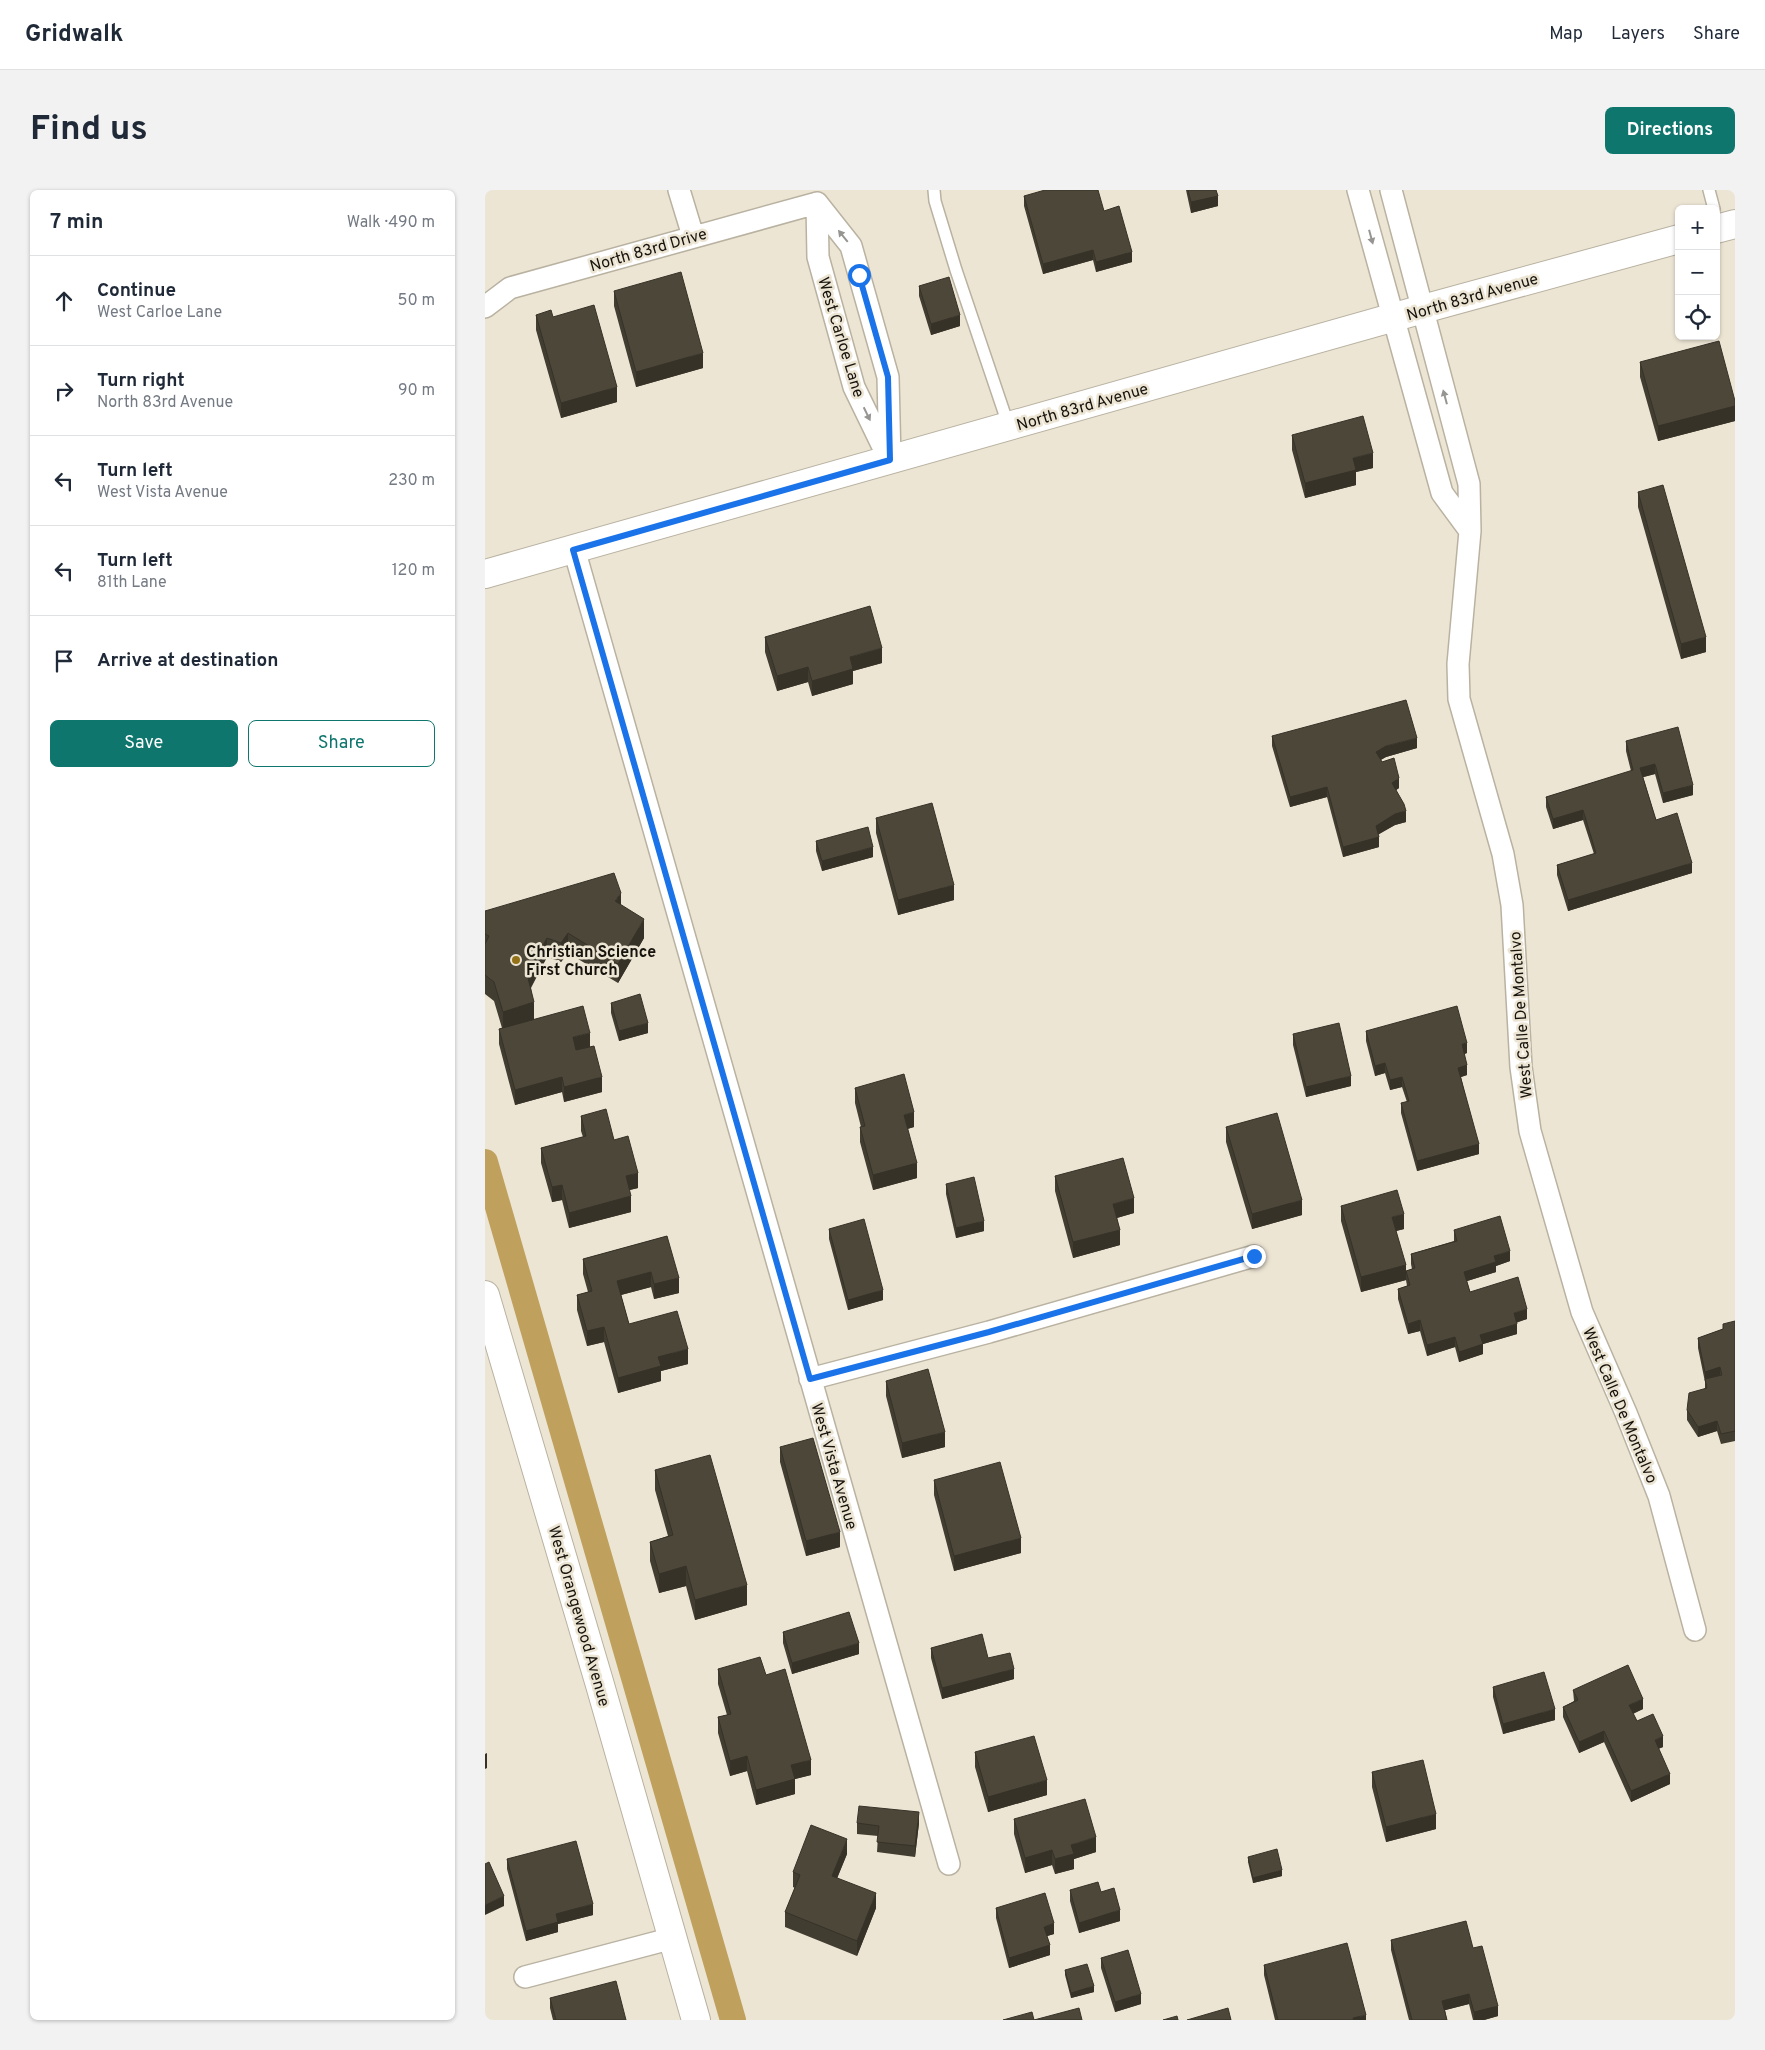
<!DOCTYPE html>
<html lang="en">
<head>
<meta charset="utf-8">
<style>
	body { margin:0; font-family:Overpass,sans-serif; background:#f2f2f3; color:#1f2937 }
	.controls { position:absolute; right:15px; top:15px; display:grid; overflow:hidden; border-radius:8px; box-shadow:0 1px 4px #0004 }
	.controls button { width:45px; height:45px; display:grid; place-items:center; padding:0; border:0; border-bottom:1px solid #e0e1e3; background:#fff; color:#1f2937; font:25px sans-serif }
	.stop { position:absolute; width:15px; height:15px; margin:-11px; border:4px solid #1a73e8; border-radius:50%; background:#fff }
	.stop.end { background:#1a73e8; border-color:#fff; box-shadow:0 1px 5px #0008 }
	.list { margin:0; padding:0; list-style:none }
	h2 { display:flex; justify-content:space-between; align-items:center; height:65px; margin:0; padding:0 20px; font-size:21px }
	h2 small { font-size:16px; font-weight:400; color:#747a83 }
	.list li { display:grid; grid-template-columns:32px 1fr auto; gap:15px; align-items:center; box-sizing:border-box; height:90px; padding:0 20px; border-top:1px solid #e0e1e3 }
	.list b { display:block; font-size:19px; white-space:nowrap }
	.list p { margin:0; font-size:16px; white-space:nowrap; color:#747a83 }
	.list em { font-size:16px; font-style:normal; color:#747a83 }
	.actions { display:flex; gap:10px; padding:15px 20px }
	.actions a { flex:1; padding:11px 0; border:1px solid #0f766e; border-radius:8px; text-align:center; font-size:18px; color:#0f766e }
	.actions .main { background:#0f766e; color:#fff }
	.icon { flex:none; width:28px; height:28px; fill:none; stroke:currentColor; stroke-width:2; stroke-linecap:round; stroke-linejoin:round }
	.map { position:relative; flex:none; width:1250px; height:1830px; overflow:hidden; border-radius:8px }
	header { display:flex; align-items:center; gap:30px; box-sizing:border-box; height:70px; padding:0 25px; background:#fff; border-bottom:1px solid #e0e1e3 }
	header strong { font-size:24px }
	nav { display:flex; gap:28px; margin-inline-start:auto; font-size:18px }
	.intro { display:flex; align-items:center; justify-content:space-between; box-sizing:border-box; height:120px; padding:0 30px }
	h1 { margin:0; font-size:35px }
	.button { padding:12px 22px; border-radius:8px; background:#0f766e; color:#fff; font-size:18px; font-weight:700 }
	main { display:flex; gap:30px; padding:0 30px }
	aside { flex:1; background:#fff; border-radius:8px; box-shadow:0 1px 4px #0004 }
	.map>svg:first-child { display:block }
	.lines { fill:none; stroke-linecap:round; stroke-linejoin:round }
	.canal { stroke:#bfa15d; stroke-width:26 }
	.lane-casing { stroke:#b9b2a1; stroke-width:14 }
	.street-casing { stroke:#b9b2a1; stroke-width:24 }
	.secondary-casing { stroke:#b9b2a1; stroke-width:30 }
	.lane { stroke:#fff; stroke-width:11 }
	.street { stroke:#fff; stroke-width:21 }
	.secondary { stroke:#fff; stroke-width:28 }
	.wall { fill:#423d31 }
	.shaded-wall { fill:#363228 }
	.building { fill:#4d4739; stroke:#363228 }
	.oneway { fill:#969592 }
	.route { stroke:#1a73e8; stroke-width:6 }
	.poi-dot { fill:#927118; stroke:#ede5d4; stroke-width:2 }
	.labels { text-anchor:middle; stroke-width:5; stroke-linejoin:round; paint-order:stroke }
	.street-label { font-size:16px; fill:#16130d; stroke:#ede5d4 }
	.poi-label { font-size:16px; font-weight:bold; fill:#16130d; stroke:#ede5d4; text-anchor:start }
</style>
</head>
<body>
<header>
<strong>Gridwalk</strong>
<nav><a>Map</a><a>Layers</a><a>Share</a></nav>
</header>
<div class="intro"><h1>Find us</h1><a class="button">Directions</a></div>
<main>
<aside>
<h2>7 min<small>Walk · 490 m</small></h2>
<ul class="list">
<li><svg class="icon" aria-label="ahead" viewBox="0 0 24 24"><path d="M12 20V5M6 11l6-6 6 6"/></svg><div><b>Continue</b><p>West Carloe Lane</p></div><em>50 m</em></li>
<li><svg class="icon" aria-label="right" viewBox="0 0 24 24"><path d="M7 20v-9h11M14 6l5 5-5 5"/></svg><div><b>Turn right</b><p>North 83rd Avenue</p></div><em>90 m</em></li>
<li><svg class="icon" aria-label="left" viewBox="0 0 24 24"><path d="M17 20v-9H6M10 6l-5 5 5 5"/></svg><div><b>Turn left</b><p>West Vista Avenue</p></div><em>230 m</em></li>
<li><svg class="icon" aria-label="left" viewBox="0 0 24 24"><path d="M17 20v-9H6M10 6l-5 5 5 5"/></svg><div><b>Turn left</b><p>81th Lane</p></div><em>120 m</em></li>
<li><svg class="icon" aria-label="arrive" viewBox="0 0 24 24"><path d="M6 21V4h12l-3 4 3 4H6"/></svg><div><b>Arrive at destination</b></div></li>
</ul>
<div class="actions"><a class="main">Save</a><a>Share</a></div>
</aside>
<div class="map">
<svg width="1250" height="1830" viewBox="0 0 1250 1830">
	<rect width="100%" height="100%" fill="#ede5d4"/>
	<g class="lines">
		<path class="canal" d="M0,972l248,858"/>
		<defs>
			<path id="lane" d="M449,0l1,11 21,69 53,157
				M1224,0l5,19"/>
			<path id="street" d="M194,0l14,46
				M873,0l84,303 28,38
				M906,0l78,294 1,47 -12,133 1,35 44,155 9,51 9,162 9,64 52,181 44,101 33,83 36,134
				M332,13l34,43 37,131 2,83
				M332,13l1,54 36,130 32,66
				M0,117l25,-19 307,-85
				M89,359l375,1315
				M325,1189l179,-47 265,-76
				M40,1787l148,-39"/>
			<path id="secondary" d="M1231,39l19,-5
				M0,384l938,-265 256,-70
				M0,1105l115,390 96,335"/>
		</defs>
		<use href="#lane" class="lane-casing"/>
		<use href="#street" class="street-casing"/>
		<use href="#secondary" class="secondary-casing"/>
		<use href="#lane" class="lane"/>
		<use href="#street" class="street"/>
		<use href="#secondary" class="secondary"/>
	</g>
	<path class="wall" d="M701,0h30l2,16 -27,7z
		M539,6l80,15 28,51 -36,10 -3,-12 -50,14 -19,-68z
		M434,96l41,40 -29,9 -12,-39z
		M129,101l89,77 -67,19 -22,-81z
		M51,125l17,2 64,85 -56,16 -25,-88z
		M1155,172l95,39v20l-77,20 -18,-64z
		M807,245l81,33 -17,4v13l-51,13 -13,-48z
		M1153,302l68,160 -25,7 -43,-152z
		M280,447l117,26 -29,8v13l-41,12 -4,-14 -31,9 -12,-39z
		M787,546l145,12 -31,9 -5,3 18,28 -3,2 10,32 -11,3 -17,9 1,13 -36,10 -16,-60 -37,10 -18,-61z
		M1141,551l67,54 -30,8 -8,-29 -12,3 13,43 36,53 -124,38 -11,-36v-10l37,-11 -11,-34 -30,9 -7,-22v-10l85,-26 -5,-20z
		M391,628l78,82 -56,15 -22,-82z
		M331,651l57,16 -51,14 -6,-20z
		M136,715l23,33 -26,45 -50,-30 -7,9 -14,-5 -16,31 3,31 56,28 12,45 -38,10 -2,-10 -47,13 -16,-61v-15l3,-1 -8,-27 -9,-7v-83z
		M126,813l37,30 -29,8 -8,-28z
		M881,841l101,22 -3,1 3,21 -6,2 18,77 -62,17 -16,-58v-10l6,-1 -5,-15 -12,3 -5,-17 -10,3 -9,-35z
		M808,844l58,52 -45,11 -13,-52z
		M370,898l59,39 -7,2 10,49 -44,12 -13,-48v-15h1l-6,-24z
		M96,926l33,24 24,48 -9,2 2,22 -62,16 -7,-28 -10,2 -11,-39v-15l42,-11 -2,-6z
		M741,937l76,88 -50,14 -26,-87z
		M570,986l79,37 -17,5 3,27 -47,13 -18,-67z
		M461,994l38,47 -28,7 -10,-44z
		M856,1016l63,23 -8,2 10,40 6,-2 -1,-5v-10l43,-13v-11l56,31 -14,5v6l-29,9 3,11 57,27 -11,4 1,11 -34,10v10l-24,8 -4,-15 -28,9 -7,-25 -12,3 -10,-35v-10l9,-3 -1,-6 -45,12 -20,-71z
		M344,1039l54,71 -35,10 -19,-71z
		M182,1046l12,57 -25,6 -3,-12 -30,8 8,29 59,40 -27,7v10l-43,12 -14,-51 -17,4 -10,-36v-15l11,-3 -5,-18v-15z
		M1250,1131v121v-1l-14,3 -4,-13 -19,6 -11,-17v-10l18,-22v-6l-7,-34v-10l25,-9z
		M401,1191l59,66 -43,11 -16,-62z
		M295,1257l60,100 -34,9 -26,-94z
		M170,1280l92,135 -52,15 -9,-34 -27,7 -9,-32v-19l18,-6 -13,-46z
		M449,1290l87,73 -67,18 -20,-76z
		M298,1442l76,22 -67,20 -9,-31z
		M446,1458l57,10 26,21 -72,20 -11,-41z
		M233,1479l48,6 45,100 -16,4v15l-39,11 -9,-34 -17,5 -12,-43v-16l9,-2 -9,-31z
		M1008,1497l62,33 -52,14 -10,-37z
		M1088,1500l70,19 -10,5 4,7 26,26 -5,2 12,35 -39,18 -27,-60 -25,11 -16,-36v-10l11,-6z
		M490,1562l72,43 -59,17 -13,-45z
		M887,1582l64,57 -50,13 -14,-55z
		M529,1629l82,33 -22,7v10l-19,5 -3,-9 -27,8 -11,-39z
		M372,1633h62l-4,34 -38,-5 1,-16 -21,-2z
		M362,1664l-10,24 39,30 -19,48 -72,-29v-15l10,-24 -2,-1v-15z
		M763,1667l34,19 -29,7 -5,-21z
		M22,1669l86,56 -35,9v8l-32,9 -19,-72z
		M585,1700l31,2 19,29 -41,12 -9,-32z
		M511,1718l58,26 -7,2 3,19 -41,13 -13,-50z
		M906,1750l82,8 25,68 -14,4h-11l-4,-16 -24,6 2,10h-38l-18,-70z
		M616,1768l40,46 -26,8 -14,-44z
		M779,1775l102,55h-91l-11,-45z
		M580,1780l29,22 -23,6 -6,-23z
		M65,1808l76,22h-73l-3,-12z"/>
	<path class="shaded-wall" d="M733,6v10l-27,7v-11z
		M608,60v10l-50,14v-10z
		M647,62v10l-36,10v-10z
		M475,125v11l-29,9v-11z
		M218,163v15l-67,19v-15z
		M132,197v15l-56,16v-15z
		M1250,216v15l-77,20v-15z
		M888,263v15l-17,4v13l-51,13v-15l48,-25z
		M1221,447v15l-25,7v-15z
		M397,458v15l-29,8v13l-41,12v-15l38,-24z
		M323,477v15l-31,9v-15z
		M932,548v10l-31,9 -10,5v-10l10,-6z
		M1170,574v10l-15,4v-10z
		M914,588v10l-7,5v-10z
		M1208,595v10l-30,8v-10z
		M842,597v10l-37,10v-10z
		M1098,620v10l-30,9v-10z
		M921,621v11l-11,3 -19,11v-10l19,-12z
		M894,647v10l-36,10v-10z
		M388,657v10l-51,14v-10z
		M1207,673v10l-124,38v-11z
		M469,695v15l-56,15v-15z
		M136,703v20l-6,-12z
		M159,729v19l-26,45v-19z
		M83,743v20l-7,9v-19z
		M62,748v19l-20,37v-20z
		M49,812v20l-31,9v-19z
		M163,833v10l-29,8v-10z
		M105,843v15l-17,4v-15z
		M982,853v10l-5,2v-11z
		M900,873v10l-10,3v-10z
		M982,875v10l-9,3v-10z
		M866,886v10l-45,11v-10z
		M77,887v15l-47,13v-15z
		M117,887v15l-38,10v-15z
		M917,887v10l-12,3v-10z
		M429,922v15l-10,3v-15z
		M994,954v10l-62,17v-10z
		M432,973v15l-44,12v-15z
		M153,983v15l-12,3v-15z
		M77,995v15l-10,2v-15z
		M146,1006v16l-62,16v-15z
		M649,1008v15l-21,6v-15z
		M817,1010v15l-50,14v-15z
		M919,1024v15l-12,3v-15z
		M499,1031v10l-28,7v-10z
		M635,1040v15l-47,13v-16z
		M1025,1061v10l-14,5v6l-32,10v-10l30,-16z
		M921,1075v15l-45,12v-15z
		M166,1082v15l-34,9v-15z
		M194,1088v15l-25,6v-15z
		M398,1100v10l-35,10v-10z
		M1042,1119v10l-13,4v-10z
		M935,1130v11l-12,3v-10z
		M1032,1134v10l-34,10v10l-24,8v-10l21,-17z
		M119,1137v15l-17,4v-15z
		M970,1147v10l-28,9v-11z
		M203,1159v15l-27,7v10l-43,12v-15l40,-21z
		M1235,1177v11l-15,1v3v-10z
		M1232,1231v10l-19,6v-10z
		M460,1242v15l-43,11v-15z
		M355,1342v15l-34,9v-15z
		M536,1348v15l-67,18v-15z
		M201,1376v20l-27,7v-19z
		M262,1395v20l-52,15v-20z
		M374,1453v11l-67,20v-11z
		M529,1479v10l-72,20v-11z
		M1158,1509v10l-14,6v-10z
		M1070,1519v11l-52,14v-10z
		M1119,1541v11l-25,11v-11z
		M1178,1546v11l-8,3v-10z
		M2,1563v15l-2,1v-15z
		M262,1566v15l-17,5v-15z
		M326,1570v15l-16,4v15l-39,11v-15l35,-25z
		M1185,1584v10l-39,18v-11z
		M562,1590v15l-59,17v-15z
		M434,1622v11l-4,34v-11z
		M951,1624v15l-50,13v-15z
		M611,1647v15l-22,7v10l-19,5v-15l16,-14z
		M362,1649v15l-15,37v-15z
		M567,1660v15l-27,8v-15z
		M797,1680v6l-29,7v-5z
		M391,1703v15l-19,48v-15z
		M19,1706v10l-19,9v-10z
		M108,1714v11l-35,9v8l-32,9v-10l30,-17z
		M635,1720v11l-41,12v-10z
		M569,1733v11l-10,3v-10z
		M565,1755v10l-41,13v-10z
		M609,1796v6l-23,6v-5z
		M656,1804v10l-26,8v-10z
		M984,1804v10l-27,7v-10z
		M1013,1816v10l-14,4h-10v-8z
		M881,1825v5h-13v-2z"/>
	<path class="building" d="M560,0h53l6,21 15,-5 13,46 -36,10 -3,-12 -50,14 -19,-68z
		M703,0h28l2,6 -27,6z
		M196,82l22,81 -67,19 -22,-81z
		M464,87l11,38 -29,9 -12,-38z
		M109,115l23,82 -56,16 -25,-88 15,-5 2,7z
		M1234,151l16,60v5l-77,20 -18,-64z
		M878,226l10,37 -20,5 3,12 -51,13 -13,-48z
		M1178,295l43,152 -25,7 -43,-152z
		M385,416l12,42 -32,9 3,12 -41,12 -4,-14 -31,9 -12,-39z
		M921,510l11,38 -31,8 -10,6 6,10 12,-4 5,20 -7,5 12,21 2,7 -11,3 -19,12 3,11 -36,10 -16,-60 -37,10 -18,-61z
		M1193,537l15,58 -30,8 -8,-29 -15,4 16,52 21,-7 15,50 -124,37 -11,-35 39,-12 -13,-43 -30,9 -7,-22 87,-27 -7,-29z
		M447,613l22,82 -56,15 -22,-82z
		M383,637l5,20 -51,14 -6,-20z
		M129,683l7,20 -6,8 29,18 -26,45 -50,-31 -7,10 -14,-5 -20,36 7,28 -31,10 -9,-30 -9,-7v-31l4,-8 -4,-2v-23z
		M155,804l8,29 -29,8 -8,-28z
		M98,816l7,27 -17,4 3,13 18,-4 8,31 -38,10 -2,-10 -47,13 -16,-61z
		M972,816l10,37 -5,1 5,21 -9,3 21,76 -62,17 -16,-58 8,-2 -7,-24 -12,3 -5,-17 -10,3 -9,-35z
		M854,833l12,53 -45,11 -13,-53z
		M419,884l10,38 -10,3 13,48 -44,12 -13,-48 5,-1 -10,-38z
		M121,919l8,31 14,-4 10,37 -12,3 5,20 -62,17 -7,-28 -10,2 -11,-39 45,-12 -5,-20z
		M792,923l25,87 -50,14 -26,-87z
		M638,968l11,40 -21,6 7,26 -47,12 -18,-66z
		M489,987l10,44 -28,7 -10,-44z
		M912,1000l7,24 -12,3 14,48 -45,12 -20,-71z
		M1015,1026l10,35 -16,5 2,6 -32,10 6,20 48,-15 9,32 -13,4 3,11 -37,11 3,9 -24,8 -4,-15 -28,8 -7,-25 -12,4 -10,-35 12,-4 -4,-14 9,-3 -4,-14 46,-13 -3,-11z
		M379,1029l19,71 -35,10 -19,-71z
		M182,1046l12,42 -25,6 -3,-12 -34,9 12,43 48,-13 11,38 -30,8 3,9 -43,12 -14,-51 -17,4 -10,-36 15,-4 -9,-32z
		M1250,1131v111v-1l-14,3 -4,-13 -19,6 -11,-17 2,-17 18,-5 -2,-9 17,-4 -2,-8 -15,5 -7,-34 25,-9v-5z
		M443,1179l17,63 -43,11 -16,-62z
		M328,1248l27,94 -34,9 -26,-94z
		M225,1265l37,130 -52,15 -9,-34 -27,8 -9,-32 23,-7 -18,-65z
		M515,1272l21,76 -67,18 -20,-76z
		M364,1422l10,31 -67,20 -9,-31z
		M497,1444l6,24 22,-5 4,16 -72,19 -11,-40z
		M275,1467l6,18 19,-6 26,91 -20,5 4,14 -39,11 -9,-34 -17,5 -12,-44 13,-3 -13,-45z
		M1143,1475l15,34 -14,6 8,16 16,-7 10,22 -8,4 15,34 -39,17 -27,-60 -25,11 -16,-35 15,-7 -5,-10z
		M1059,1482l11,37 -52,15 -10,-37z
		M549,1546l13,44 -59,17 -13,-45z
		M938,1570l13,54 -50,13 -14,-55z
		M600,1609l11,38 -25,8 3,9 -19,5 -3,-9 -27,8 -11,-39z
		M374,1616l60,6 -4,34 -38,-4 2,-16 -22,-3z
		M326,1635l36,14 -15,37 44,17 -19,48 -72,-29 15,-37 -7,-3z
		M91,1651l17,63 -37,10 2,8 -32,9 -19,-72z
		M792,1659l5,21 -29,8 -5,-21z
		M4,1672l15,34 -19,9v-41z
		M613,1692l3,10 13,-4 6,22 -41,13 -9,-33z
		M560,1703l9,30 -10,4 6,18 -41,13 -13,-50z
		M981,1731l7,27 9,-2 16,60 -24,6 -5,-18 -27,7 5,19h-35l-21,-80z
		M862,1753l19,72 -13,3 1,2h-76l-14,-55z
		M643,1760l13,44 -26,8 -14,-44z
		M602,1774l7,22 -23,7 -6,-23z
		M131,1791l10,39h-70l-6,-22z
		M594,1818l3,12h-48z
		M743,1818l3,12h-44z
		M547,1822l2,8h-31z
		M692,1826l1,4h-15z"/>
	<defs><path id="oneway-solid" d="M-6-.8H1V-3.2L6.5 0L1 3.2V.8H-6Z" transform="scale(1.25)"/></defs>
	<g class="oneway">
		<use href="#oneway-solid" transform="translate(358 46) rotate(-129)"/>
		<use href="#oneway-solid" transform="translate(886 47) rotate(75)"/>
		<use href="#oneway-solid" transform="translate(960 207) rotate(-105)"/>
		<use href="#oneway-solid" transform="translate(382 224) rotate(64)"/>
	</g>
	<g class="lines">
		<path class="route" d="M374,85l29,102 2,83 -317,90 237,829 179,-47 265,-76"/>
	</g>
	<circle class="poi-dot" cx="31" cy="770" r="5"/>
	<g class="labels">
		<g class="street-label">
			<text transform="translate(163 59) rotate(-16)" y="6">North 83rd Drive</text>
			<text transform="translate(987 106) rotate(-16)" y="6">North 83rd Avenue</text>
			<text transform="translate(357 147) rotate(73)" y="6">West Carloe Lane</text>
			<text transform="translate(597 216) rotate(-16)" y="6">North 83rd Avenue</text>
			<text transform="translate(1035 825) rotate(-94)" y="6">West Calle De Montalvo</text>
			<text transform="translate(1136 1215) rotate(67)" y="6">West Calle De Montalvo</text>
			<text transform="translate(350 1276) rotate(74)" y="6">West Vista Avenue</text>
			<text transform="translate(95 1426) rotate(74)" y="6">West Orangewood Avenue</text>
		</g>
		<g class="poi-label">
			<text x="41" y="767">Christian Science<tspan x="41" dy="18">First Church</tspan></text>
		</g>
	</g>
</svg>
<div class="controls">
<button>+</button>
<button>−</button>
<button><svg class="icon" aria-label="locate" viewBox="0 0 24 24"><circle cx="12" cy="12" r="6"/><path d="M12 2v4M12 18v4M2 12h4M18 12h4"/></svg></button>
</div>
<div class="stop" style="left:374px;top:85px"></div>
<div class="stop end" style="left:769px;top:1066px"></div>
</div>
</main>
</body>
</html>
